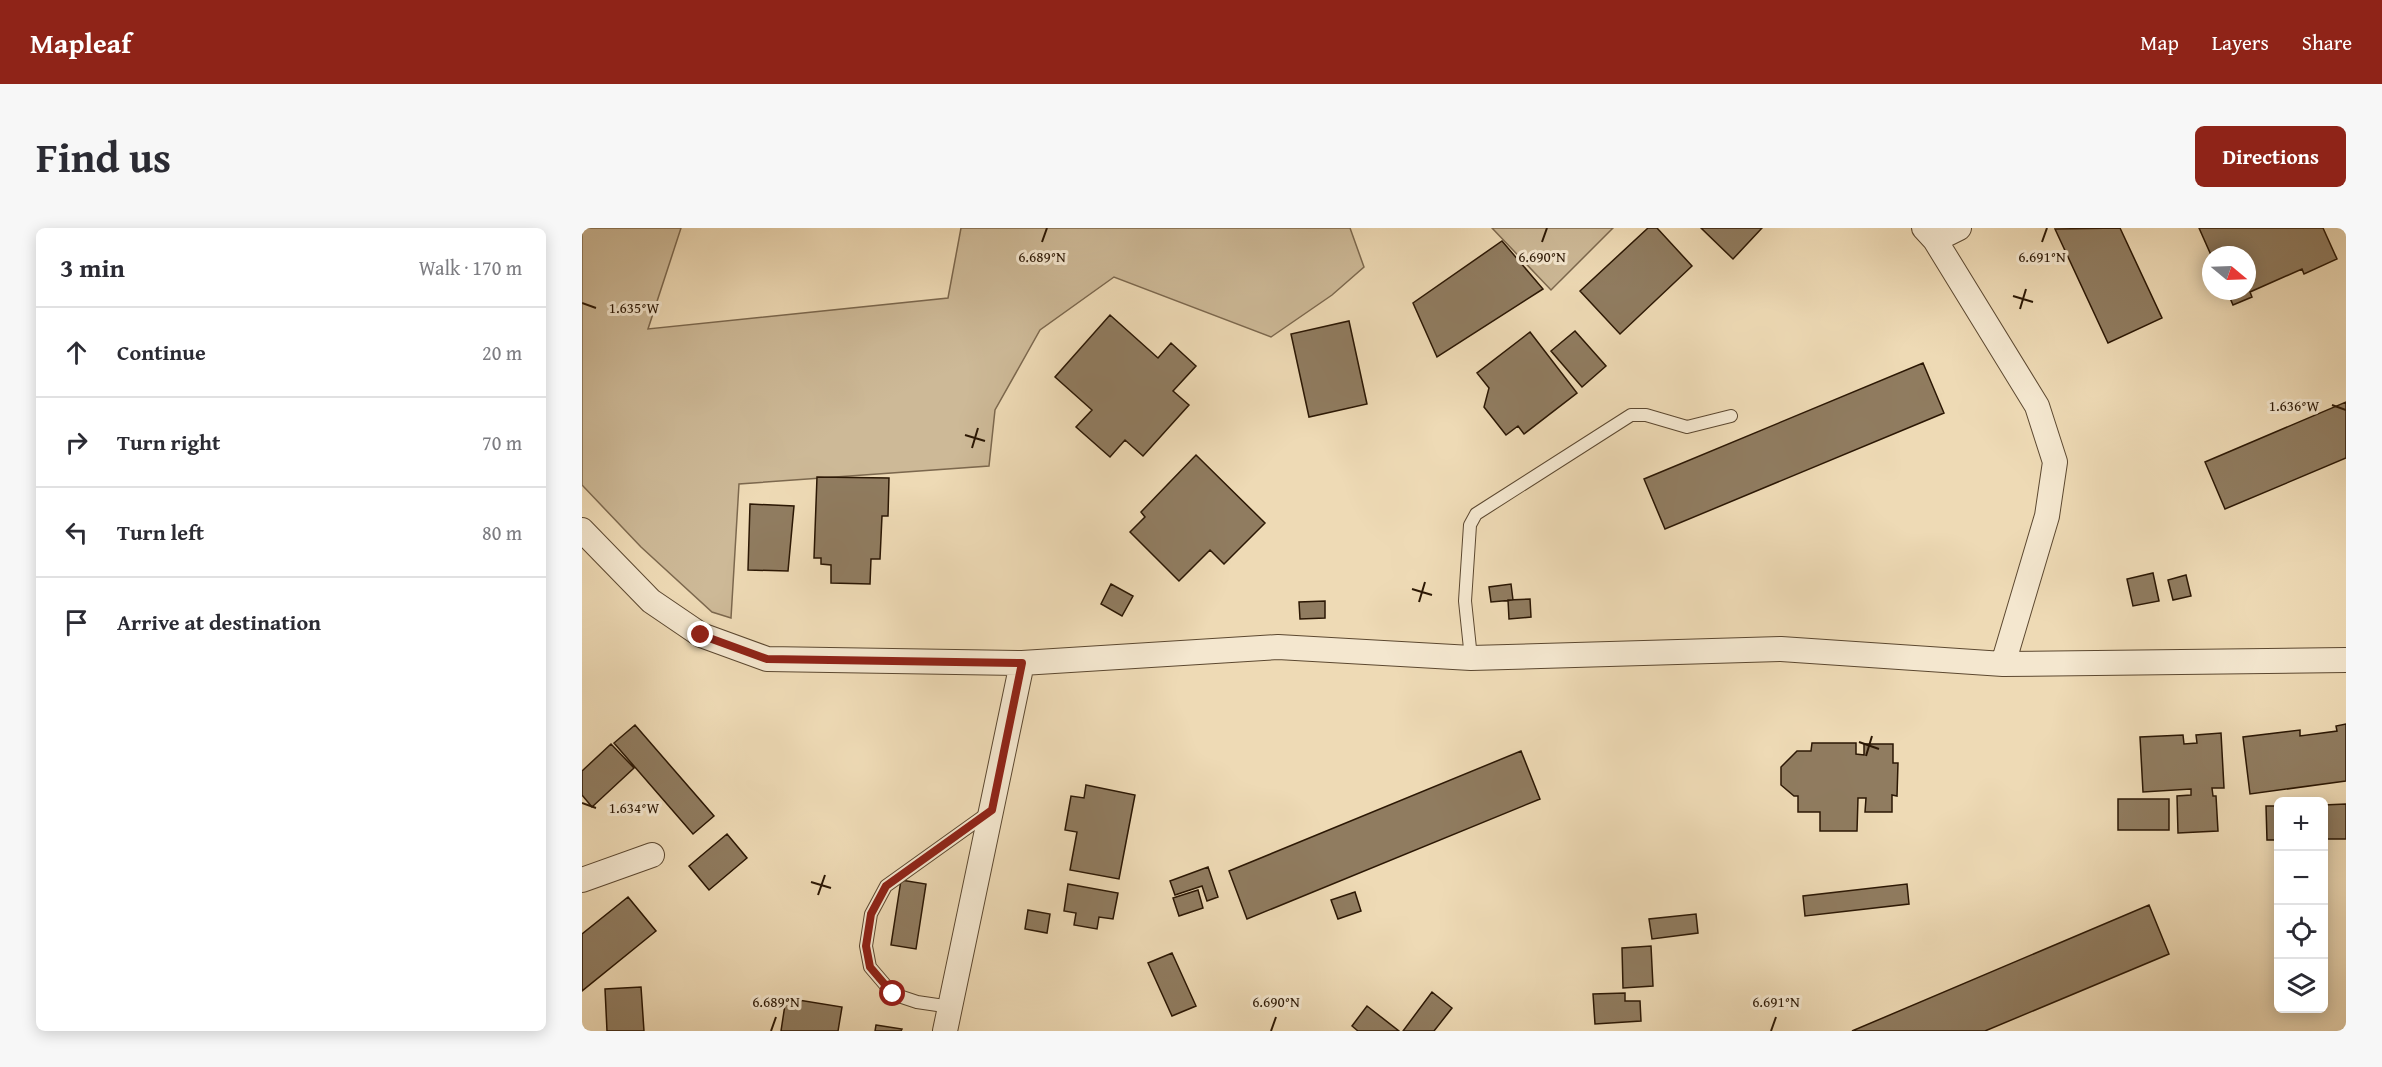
<!DOCTYPE html>
<html lang="en">
<head>
<meta charset="utf-8">
<style>
	body { margin:0; font-family:"Gentium Book Plus",serif; background:#f7f7f7; color:#2b2b33 }
	.controls { position:absolute; right:18px; bottom:18px; display:grid; overflow:hidden; border-radius:9px; box-shadow:0 3px 15px #0003 }
	.controls button { width:54px; height:54px; display:grid; place-items:center; padding:0; border:0; border-bottom:2px solid #e1e1e2; background:#fff; color:#2b2b33; font:30px sans-serif }
	.compass { position:absolute; left:1620px; top:18px; width:54px; height:54px; border-radius:50%; background:#fff; box-shadow:0 3px 15px #0003; rotate:109deg }
	.stop { position:absolute; width:18px; height:18px; margin:-14px; border:4px solid #8f2418; border-radius:50%; background:#fff }
	.stop.end { background:#8f2418; border-color:#fff; box-shadow:0 2px 6px #0008 }
	.list { margin:0; padding:0; list-style:none }
	h2 { display:flex; justify-content:space-between; align-items:center; height:78px; margin:0; padding:0 24px; font-size:26px }
	h2 small { font-size:20px; font-weight:400; color:#7c7c81 }
	.list li { display:grid; grid-template-columns:39px 1fr auto; gap:18px; align-items:center; box-sizing:border-box; height:90px; padding:0 24px; border-top:2px solid #e1e1e2 }
	.list b { display:block; font-size:22px; white-space:nowrap }
	.list em { font-size:20px; font-style:normal; color:#7c7c81 }
	.icon { flex:none; width:33px; height:33px; fill:none; stroke:currentColor; stroke-width:2; stroke-linecap:round; stroke-linejoin:round }
	.map { position:relative; flex:none; width:1764px; height:803px; overflow:hidden; border-radius:9px }
	header { display:flex; align-items:center; gap:36px; box-sizing:border-box; height:84px; padding:0 30px; background:#8f2418; color:#fff }
	header strong { font-size:28px }
	nav { display:flex; gap:33px; margin-inline-start:auto; font-size:21px }
	.intro { display:flex; align-items:center; justify-content:space-between; box-sizing:border-box; height:144px; padding:0 36px }
	h1 { margin:0; font-size:42px }
	.button { padding:15px 27px; border-radius:9px; background:#8f2418; color:#fff; font-size:21px; font-weight:700 }
	main { display:flex; gap:36px; padding:0 36px }
	aside { flex:1; background:#fff; border-radius:9px; box-shadow:0 3px 15px #0003 }
	.map>svg:first-child { display:block }
	.green { fill:#cdb997; stroke:#7c684e; stroke-width:1.5 }
	.building { fill:#907c60; stroke:#2b1704; stroke-width:1.5 }
	.lines { fill:none; stroke-linecap:round; stroke-linejoin:round }
	.lane-casing { stroke:#5c4830; stroke-width:14 }
	.street-casing { stroke:#5c4830; stroke-width:26 }
	.lane { stroke:#f4e7cf; stroke-width:12 }
	.street { stroke:#f4e7cf; stroke-width:24 }
	.route { stroke:#8f2418; stroke-width:8 }
	.ticks { fill:none; stroke:#2b1704; stroke-width:2 }
	.ticks-label { font-size:15px; text-anchor:middle; fill:#2b1704; stroke:#f4e7cf; stroke-width:6; stroke-linejoin:round; paint-order:stroke }
</style>
</head>
<body>
<header>
<strong>Mapleaf</strong>
<nav><a>Map</a><a>Layers</a><a>Share</a></nav>
</header>
<div class="intro"><h1>Find us</h1><a class="button">Directions</a></div>
<main>
<aside>
<h2>3 min<small>Walk · 170 m</small></h2>
<ul class="list">
<li><svg class="icon" aria-label="ahead" viewBox="0 0 24 24"><path d="M12 20V5M6 11l6-6 6 6"/></svg><div><b>Continue</b></div><em>20 m</em></li>
<li><svg class="icon" aria-label="right" viewBox="0 0 24 24"><path d="M7 20v-9h11M14 6l5 5-5 5"/></svg><div><b>Turn right</b></div><em>70 m</em></li>
<li><svg class="icon" aria-label="left" viewBox="0 0 24 24"><path d="M17 20v-9H6M10 6l-5 5 5 5"/></svg><div><b>Turn left</b></div><em>80 m</em></li>
<li><svg class="icon" aria-label="arrive" viewBox="0 0 24 24"><path d="M6 21V4h12l-3 4 3 4H6"/></svg><div><b>Arrive at destination</b></div></li>
</ul>
</aside>
<div class="map">
<svg width="1764" height="803" viewBox="0 0 1764 803">
	<rect width="100%" height="100%" fill="#eedab5"/>
	<filter id="stains"><feTurbulence type="fractalNoise" baseFrequency=".00333" numOctaves="4"/><feColorMatrix values="0 0 0 0 .2 0 0 0 0 .09 0 0 0 0 .02 0 0 0 .5 -.17"/></filter>
	<radialGradient id="worn" r=".72"><stop offset=".6" stop-color="#630" stop-opacity="0"/><stop offset="1" stop-color="#630" stop-opacity=".3"/></radialGradient>
	<path class="green" d="M0,0h99l-33,101 300,-31 13,-70h389l14,39 -32,28 -61,42 -157,-60 -74,53 -45,80 -6,56 -250,18 -8,134 -19,-6 -71,-65 -59,-62z
		M910,0h121l-62,62z"/>
	<path class="building" d="M1066,0h9l35,38 -72,68 -40,-43z
		M1119,0h61l-29,31z
		M1538,0l42,90 -54,25 -53,-114z
		M1617,0h124l14,31 -33,15 -2,-5 -52,23 2,5 -19,8 -6,-14h20v-36h-36z
		M920,13l41,48 -106,68 -24,-54z
		M528,87l48,43 13,-15 25,23 -23,25 16,14 -46,51 -18,-16 -15,17 -34,-30 16,-17 -37,-33z
		M767,93l18,83 -58,13 -18,-83z
		M993,103l31,35 -24,21 -31,-36z
		M948,104l47,61 -53,41 -6,-8 -12,9 -22,-28 5,-19 -12,-15z
		M1341,135l21,50 -279,116 -21,-50z
		M1764,174v56l-121,51 -20,-47z
		M614,227l69,68 -41,41 -14,-14 -31,31 -49,-49 15,-15 -4,-5z
		M235,249l72,1 -1,38h-6l-2,43h-9l-1,25 -39,-1v-18l-10,-1v-6h-7z
		M168,276l44,2 -6,65 -40,-1z
		M1571,345l6,28 -26,5 -6,-27z
		M1604,347l5,21 -18,4 -5,-20z
		M529,356l22,12 -11,20 -21,-12z
		M929,356l2,16 -22,2 -2,-15z
		M948,371l1,18 -22,2 -1,-19z
		M743,373v17l-25,1 -1,-17z
		M1764,496v57l-96,13 -7,-57 57,-7v6l37,-5 -1,-5z
		M53,497l79,91 -21,18 -79,-91z
		M1639,505l3,55h-12l1,8h3l2,35 -40,2 -1,-37 14,-1v-6l-48,3 -3,-55 43,-2 1,9 13,-1 -1,-8z
		M1230,515h44v11l8,1v-11h29v19h5l-1,33 -5,-1v17h-27l1,-14h-8l-1,33h-37v-19h-22v-16h-4l-13,-11v-18l16,-16h14z
		M29,516l23,24 -42,39 -10,-12v-24z
		M939,523l19,48 -293,120 -18,-48z
		M504,557l49,10 -16,84 -49,-9 7,-38 -12,-2 6,-34 13,2z
		M1536,571h51v31h-51z
		M1764,576v35h-22v-34z
		M1684,578h12v34h-11z
		M145,606l20,24 -38,32 -20,-24z
		M626,639l10,30 -11,4 -5,-15 -27,9 -5,-14z
		M319,652l25,4 -10,65 -25,-4z
		M486,656l50,9 -5,26 -14,-2 -2,12 -23,-4 2,-12 -12,-2z
		M1325,656l2,20 -104,12 -2,-20z
		M616,662l5,18 -24,8 -6,-18z
		M773,664l6,19 -23,8 -7,-19z
		M46,669l28,34 -74,60v-57z
		M1567,677l20,49 -184,77h-133z
		M446,682l22,4 -3,19 -22,-4z
		M1114,686l2,19 -46,6 -3,-20z
		M1069,718l2,40 -30,2 -1,-40z
		M590,725l24,53 -24,10 -24,-53z
		M59,759l3,44h-37l-2,-42z
		M850,764l20,16 -18,23h-31z
		M1043,765v8h15l1,20 -46,3 -2,-30z
		M204,770l56,9 -4,24h-57z
		M785,778l32,25h-41l-6,-5z
		M294,797l26,4 -1,2h-26z"/>
	<g class="lines">
		<defs>
			<path id="lane" d="M889,430l-6,-57 5,-76 6,-11 155,-99h15l41,12 44,-11
				M369,779l-34,-5 -24,-8 -23,-27 -4,-21 5,-32 15,-28 102,-73"/>
			<path id="street" d="M1342,0l11,12 102,166 18,56 -8,54 -44,148
				M1353,12l24,-12
				M0,302l69,71 50,34 66,24 255,4 256,-16 193,11 310,-9 222,15 343,-4
				M0,652l70,-25
				M363,803l77,-368"/>
		</defs>
		<use href="#lane" class="lane-casing"/>
		<use href="#street" class="street-casing"/>
		<use href="#lane" class="lane"/>
		<use href="#street" class="street"/>
	</g>
	<g class="lines">
		<path class="route" d="M119,407l66,24 255,4 -30,147 -106,76 -15,28 -5,32 4,21 23,27"/>
	</g>
	<path class="ticks" d="M460,14l5,-14M960,14l5,-14M1460,14l5,-14M1431,68l20,6M0,75l14,5M1438,81l6,-20M1750,177l14,5M383,207l20,6M390,220l6,-20M830,361l20,6M837,374l6,-20M1277,514l20,7M1284,528l6,-20M0,575l14,5M229,654l20,6M236,667l7,-20M189,803l5,-14M689,803l5,-14M1189,803l5,-14"/>
	<g class="ticks-label">
		<text x="1460" y="34">6.691°N</text>
		<text x="460" y="34">6.689°N</text>
		<text x="960" y="34">6.690°N</text>
		<text x="52" y="85">1.635°W</text>
		<text x="1712" y="183">1.636°W</text>
		<text x="52" y="585">1.634°W</text>
		<text x="194" y="779">6.689°N</text>
		<text x="694" y="779">6.690°N</text>
		<text x="1194" y="779">6.691°N</text>
	</g>
	<rect width="100%" height="100%" filter="url(#stains)"/>
	<rect width="100%" height="100%" fill="url(#worn)"/>
</svg>
<div class="controls">
<button>+</button>
<button>−</button>
<button><svg class="icon" aria-label="locate" viewBox="0 0 24 24"><circle cx="12" cy="12" r="6"/><path d="M12 2v4M12 18v4M2 12h4M18 12h4"/></svg></button>
<button><svg class="icon" aria-label="layers" viewBox="0 0 24 24"><path d="M12 4l9 5-9 5-9-5zM3 14l9 5 9-5"/></svg></button>
</div>
<svg class="compass" viewBox="-18 -18 36 36"><path d="M0-13l5 13h-10z" fill="#e53935"/><path d="M0 13l5-13h-10z" fill="#7c7c81"/></svg>
<div class="stop" style="left:311px;top:766px"></div>
<div class="stop end" style="left:119px;top:407px"></div>
</div>
</main>
</body>
</html>
